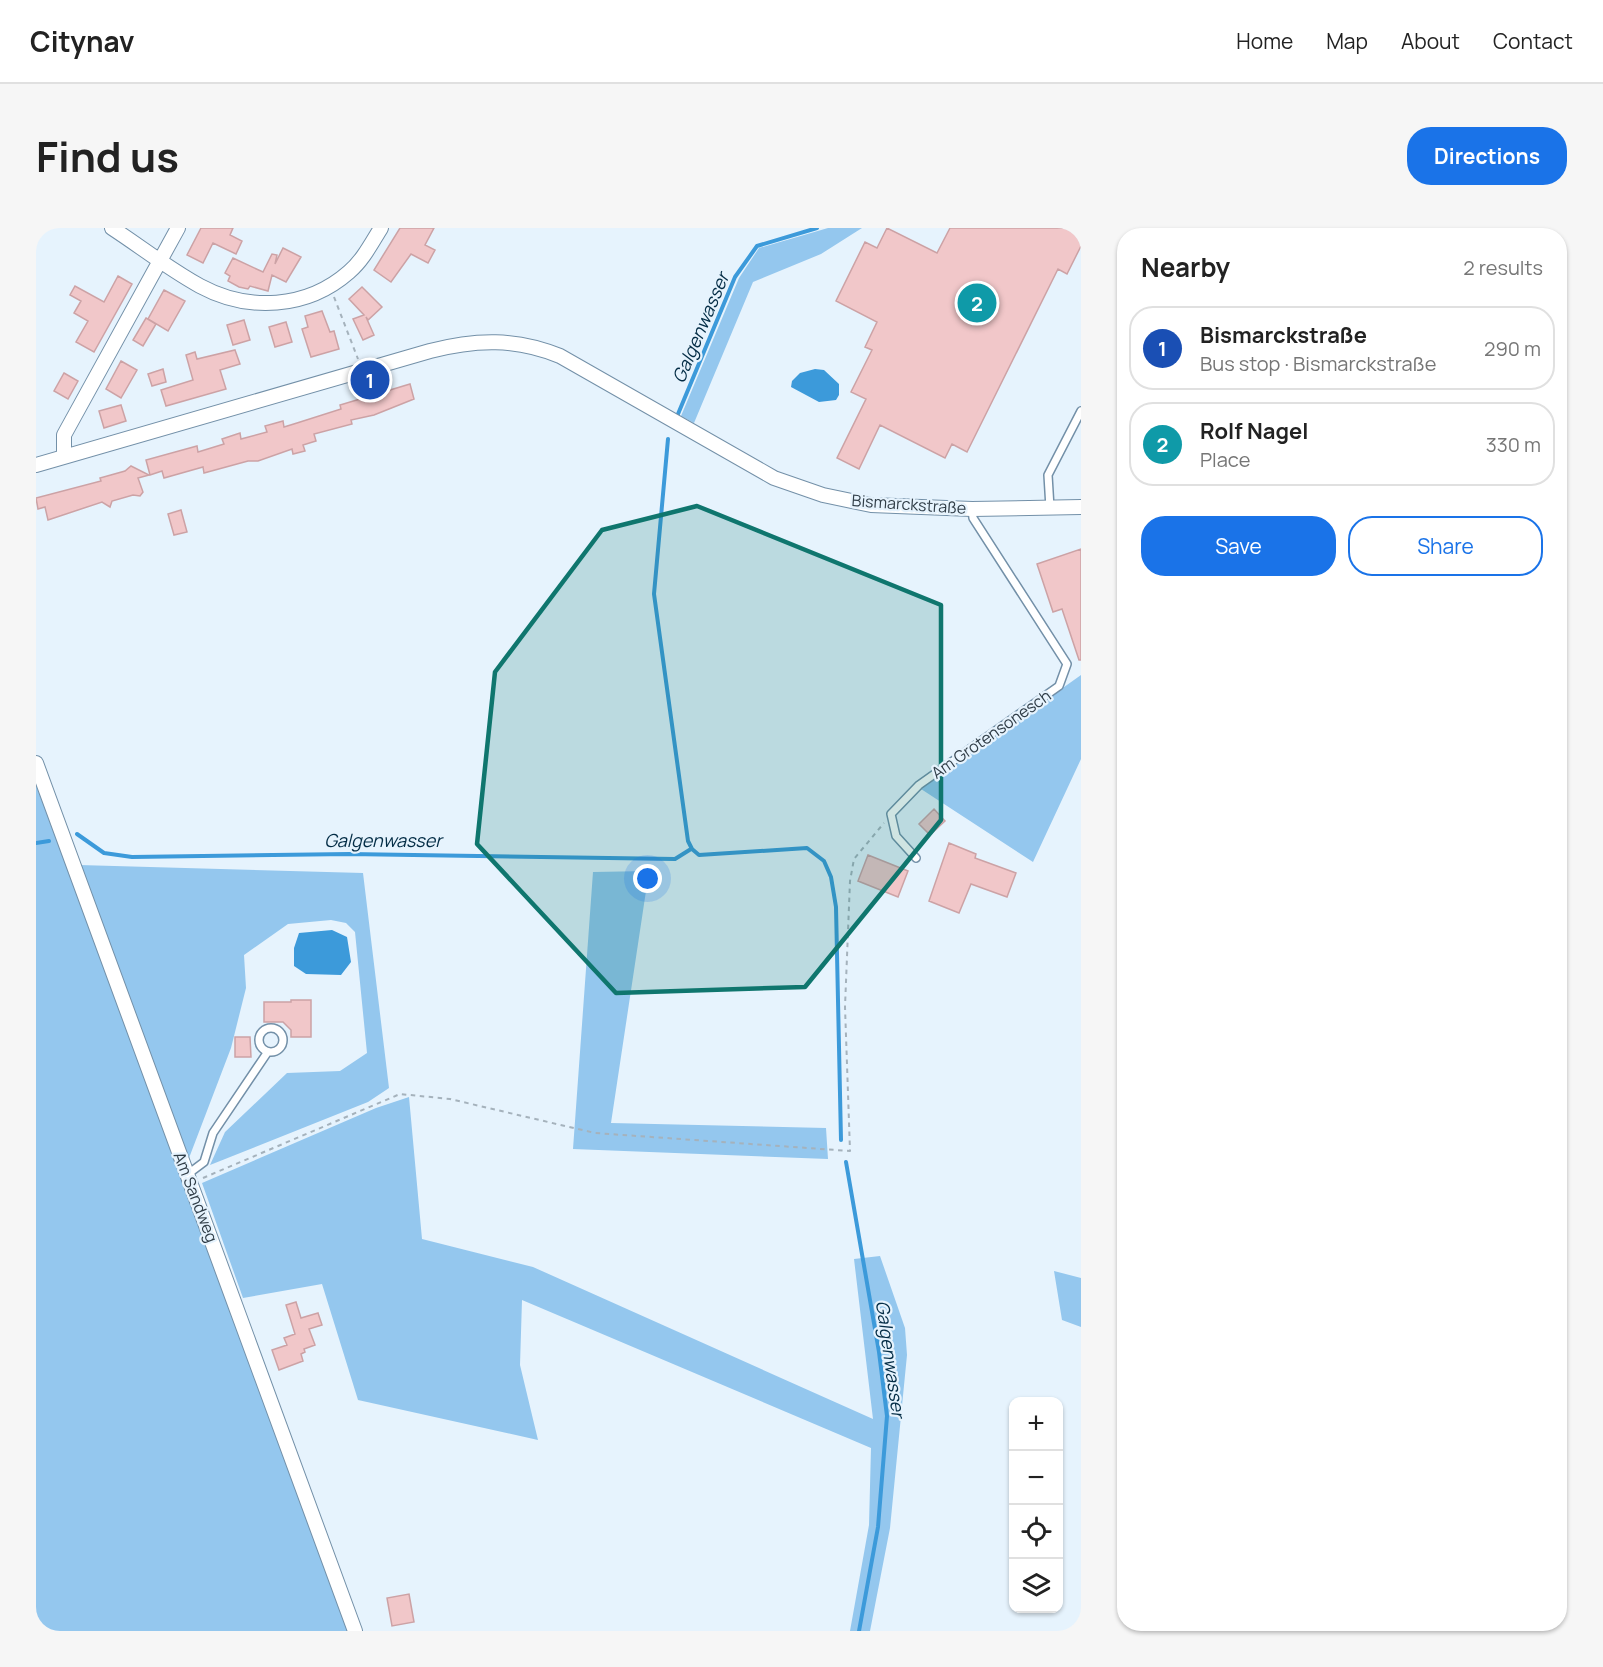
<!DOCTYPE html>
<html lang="en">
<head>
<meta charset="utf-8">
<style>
	body { margin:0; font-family:Manrope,sans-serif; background:#f6f6f6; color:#222 }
	.controls { position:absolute; right:18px; bottom:18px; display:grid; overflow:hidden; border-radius:12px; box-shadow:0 2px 4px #0004 }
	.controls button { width:54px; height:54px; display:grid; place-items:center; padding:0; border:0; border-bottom:2px solid #e0e0e0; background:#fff; color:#222; font:30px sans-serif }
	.you { position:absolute; left:612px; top:651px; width:21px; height:21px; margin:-15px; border:4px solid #fff; border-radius:50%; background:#1a73e8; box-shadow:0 0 0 9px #1a73e833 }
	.badge { display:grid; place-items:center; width:39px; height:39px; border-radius:50%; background:#1a73e8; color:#fff; font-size:20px; font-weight:700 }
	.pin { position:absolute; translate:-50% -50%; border:3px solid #fff; box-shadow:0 2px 6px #0006 }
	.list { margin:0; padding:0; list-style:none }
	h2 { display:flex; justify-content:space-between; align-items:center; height:78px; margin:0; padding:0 24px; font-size:26px }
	h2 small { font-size:20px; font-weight:400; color:#767676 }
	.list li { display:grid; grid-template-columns:39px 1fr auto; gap:18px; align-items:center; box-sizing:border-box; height:84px; margin:0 12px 12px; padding:0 12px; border:2px solid #e0e0e0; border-radius:24px }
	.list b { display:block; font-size:22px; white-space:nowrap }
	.list p { margin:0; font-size:20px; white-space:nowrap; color:#767676 }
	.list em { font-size:20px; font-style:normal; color:#767676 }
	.actions { display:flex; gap:12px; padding:18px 24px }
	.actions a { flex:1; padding:14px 0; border:2px solid #1a73e8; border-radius:24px; text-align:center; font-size:21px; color:#1a73e8 }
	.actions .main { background:#1a73e8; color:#fff }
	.icon { flex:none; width:33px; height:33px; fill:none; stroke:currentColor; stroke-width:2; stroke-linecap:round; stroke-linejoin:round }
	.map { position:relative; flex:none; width:1045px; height:1403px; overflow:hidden; border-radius:24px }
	header { display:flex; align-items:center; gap:36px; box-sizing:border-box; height:84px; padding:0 30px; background:#fff; border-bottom:2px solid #e0e0e0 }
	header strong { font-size:28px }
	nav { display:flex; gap:33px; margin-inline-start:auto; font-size:21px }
	.intro { display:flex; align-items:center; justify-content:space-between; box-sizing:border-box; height:144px; padding:0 36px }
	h1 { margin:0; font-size:42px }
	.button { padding:15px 27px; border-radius:24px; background:#1a73e8; color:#fff; font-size:21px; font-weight:700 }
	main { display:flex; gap:36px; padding:0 36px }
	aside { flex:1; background:#fff; border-radius:24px; box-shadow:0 2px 4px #0004 }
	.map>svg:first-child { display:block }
	.green { fill:#94c7ee }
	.water { fill:#3c9ada }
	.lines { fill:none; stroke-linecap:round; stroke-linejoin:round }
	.stream { stroke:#3c9ada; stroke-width:4 }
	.building { fill:#f1c7c9; stroke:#cca2a5; stroke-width:1.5 }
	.lane-casing { stroke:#7390a8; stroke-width:10 }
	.street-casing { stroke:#7390a8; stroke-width:16 }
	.path { stroke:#a5b2bc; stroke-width:2; stroke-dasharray:4.5 4.5; stroke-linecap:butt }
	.lane { stroke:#fff; stroke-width:7 }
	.street { stroke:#fff; stroke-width:14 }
	.marked { fill:#0f766e; fill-opacity:0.2; stroke:#0f766e; stroke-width:4.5; stroke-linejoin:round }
	.labels { text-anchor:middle; stroke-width:4.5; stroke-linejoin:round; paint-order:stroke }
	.street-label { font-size:16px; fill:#303d47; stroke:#e6f3fd }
	.water-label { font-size:18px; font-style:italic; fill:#032c45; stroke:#e6f3fd }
</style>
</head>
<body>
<header>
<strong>Citynav</strong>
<nav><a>Home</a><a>Map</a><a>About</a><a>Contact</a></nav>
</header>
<div class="intro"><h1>Find us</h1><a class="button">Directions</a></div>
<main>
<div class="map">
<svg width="1045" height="1403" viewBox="0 0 1045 1403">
	<rect width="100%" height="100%" fill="#e6f3fd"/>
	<path class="green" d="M792,0h34l-41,26 -68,28 -59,141 -13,-7 58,-138 20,-30z
		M1045,447v84l-48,103 -112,-73z
		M0,557l308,827 5,19h-313z
		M43,637l284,8 26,215 -21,14 -158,63 15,-33 62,-59 53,-2 27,-18 -12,-121 -9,-9 -15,-3 -43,4 -44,31 2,33 -15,60 -42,110z
		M613,643l-38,252 215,5 2,31 -255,-10 20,-277z
		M373,869l13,142 111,28 340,152 -19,-160 26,-3 25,72 2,27 -17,173 -20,103h-20l19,-106 2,-77 -349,-148 -2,65 18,75 -180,-40 -36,-116 -79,14 -41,-115 174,-75z
		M1018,1043l27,7v49l-19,-7z"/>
	<path class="water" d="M779,141l9,1 15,14v11l-3,5 -17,2 -28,-15 1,-6 8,-8z
		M296,702l15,7 4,25 -10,13 -35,-1 -12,-8v-18l5,-15z"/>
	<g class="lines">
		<path class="stream" d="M642,186l57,-137 22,-31 60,-18
			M632,211l-14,155 34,247 4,8 7,6 108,-7 17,13 7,16 5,30 5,233
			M41,606l27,19 28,4 217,-3 326,5 16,-10
			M0,615l13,-2
			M810,934l33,190 8,64 -9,111 -19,104"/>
	</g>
	<path class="building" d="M165,0h32l-3,7 12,6 -6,13 -23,-11 -10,20 -16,-8z
		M364,0h34l-9,17 10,5 -7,13 -17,-9 -20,28 -17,-12z
		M851,0l50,25 13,-25h131v18l-14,28 -9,-5 -91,183 -15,-8 -7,14 -65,-33 -21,44 -22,-11 29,-59 -15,-7 21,-42 -7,-3 12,-25 -41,-21 29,-59 12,6z
		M247,20l18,9 -15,25 -14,-7 -4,16 -18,-5 -2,3 -9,-2 -11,-6 2,-5 -5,-3 8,-15 30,14 9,-18 5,1 -2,9z
		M82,48l14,8 -38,68 -18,-10 12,-21 -14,-8 7,-12 -11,-6 5,-9 29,16z
		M326,59l20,20 -14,13 -2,-3 8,18 -11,5 -10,-21 11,-4 -15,-16z
		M128,62l21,11 -17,30 -20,-12z
		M286,83l8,21 4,-1 5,18 -28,8 -9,-28 6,-2 -3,-11z
		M110,90l10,6 -13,22 -10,-6z
		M208,92l6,20 -17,5 -6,-20z
		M250,94l6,20 -17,5 -6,-20z
		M199,122l5,14 -20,6 6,19 -60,17 -5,-16 32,-10 -7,-25 9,-3 2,7z
		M85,133l16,9 -16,28 -15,-9z
		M127,141l3,13 -14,4 -4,-12z
		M28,145l14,8 -10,18 -14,-8z
		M374,156l4,15 -40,16 -23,5 1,4 -38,10 2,7 -13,4 2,6 -12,3 -1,-5 -34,12h-10l-44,12 -1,-6 -39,11 -2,-7 -12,4 -4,-15 51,-14 1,6 26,-8 -2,-5 18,-6 1,6 26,-7 -2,-6 18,-5 1,6 13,-4 44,-14 -1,-4z
		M85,177l5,16 -22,7 -5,-17z
		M95,238l18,9 -11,3 5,14 -3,4 -7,-1 -21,6 -2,6 -8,-5 -54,18 -3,-13 -7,2 -2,-11 65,-17 -1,-3 25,-7z
		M145,282l6,22 -13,3 -6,-21z
		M1045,321v111h-2l-17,-51 -9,3 -16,-48z
		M898,581l11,12 -15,14 -11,-11z
		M913,615l27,11 -1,4 41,15 -9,24 -36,-13 -12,29 -30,-12z
		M832,627l40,16 -10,26 -40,-16z
		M255,772h20v37h-20v-7l-8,-8h-19v-20h27z
		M199,809h15l1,20h-16z
		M260,1074l5,16 17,-5 4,12 -13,4 6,16 -11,4 1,3 -4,2 2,7 -24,9 -7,-20 15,-5 -3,-7 11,-4 -9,-29z
		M373,1366l5,28 -22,4 -5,-28z"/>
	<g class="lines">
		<defs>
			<path id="lane" d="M1014,280l-2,-33 33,-64
				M880,630l-20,-22 -5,-22 28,-29 140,-99 8,-22 -94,-146 -1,-9
				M223 812a12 12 0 1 1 24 0a12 12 0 1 1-24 0Z
				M152,946l16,-12 9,-29 54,-80"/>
			<path id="street" d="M76,0c29,19 57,41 88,58 48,26 107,23 149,-14 14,-12 22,-28 32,-44
				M28,228v-21l114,-207
				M0,237l394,-114c46,-12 86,-13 130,5l214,122 49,17 48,10 101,4 109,-2
				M0,535l319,868"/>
		</defs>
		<use href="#lane" class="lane-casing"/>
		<use href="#street" class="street-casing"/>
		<path class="path" d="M298,69l24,62
			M167,950l197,-84 50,5 145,34 255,18 -5,-144 5,-126 4,-22 30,-36"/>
		<use href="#lane" class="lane"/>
		<use href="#street" class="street"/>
	</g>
	<path class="marked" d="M661,278l244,99v215l-136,167 -189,6 -139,-149 18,-172 107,-142z"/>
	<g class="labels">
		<g class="street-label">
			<text transform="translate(873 276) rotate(4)" y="6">Bismarckstraße</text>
			<text transform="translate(955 506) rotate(-35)" y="6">Am Grotensonesch</text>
			<text transform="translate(160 969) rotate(69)" y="6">Am Sandweg</text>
		</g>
		<g class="water-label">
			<text transform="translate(665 100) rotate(-67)" y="6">Galgenwasser</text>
			<text x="347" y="619">Galgenwasser</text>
			<text transform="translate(854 1131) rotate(82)" y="6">Galgenwasser</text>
		</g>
	</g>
</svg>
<div class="controls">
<button>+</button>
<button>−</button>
<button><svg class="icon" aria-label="locate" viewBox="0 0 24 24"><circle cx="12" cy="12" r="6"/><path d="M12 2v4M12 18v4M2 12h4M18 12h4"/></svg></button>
<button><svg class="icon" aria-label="layers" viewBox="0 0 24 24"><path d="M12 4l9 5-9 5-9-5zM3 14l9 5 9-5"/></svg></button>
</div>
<div class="you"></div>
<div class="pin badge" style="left:334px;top:152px;background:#1a4fb4">1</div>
<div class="pin badge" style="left:941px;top:75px;background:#0f9aa8">2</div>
</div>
<aside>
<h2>Nearby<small>2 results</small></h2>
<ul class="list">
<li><span class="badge" style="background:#1a4fb4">1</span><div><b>Bismarckstraße</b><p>Bus stop · Bismarckstraße</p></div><em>290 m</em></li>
<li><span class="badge" style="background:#0f9aa8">2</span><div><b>Rolf Nagel</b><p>Place</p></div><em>330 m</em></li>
</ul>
<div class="actions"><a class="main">Save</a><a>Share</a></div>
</aside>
</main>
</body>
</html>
